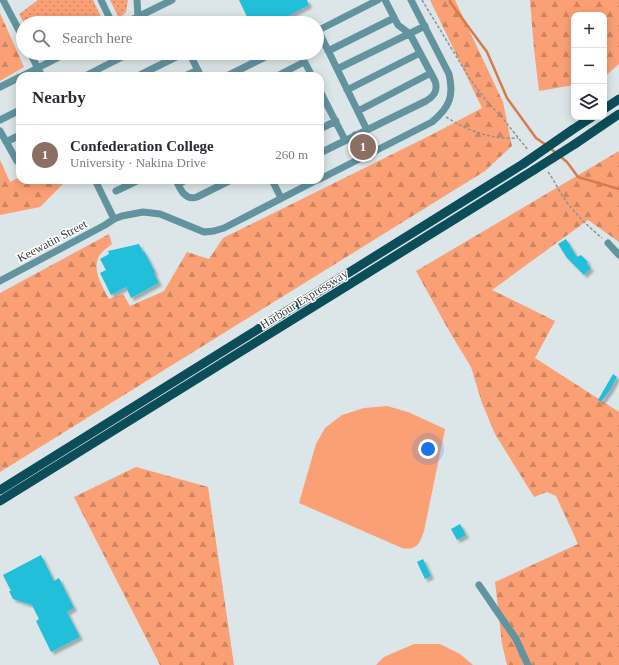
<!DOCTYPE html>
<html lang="en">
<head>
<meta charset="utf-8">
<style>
	body { margin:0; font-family:Georgia,serif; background:#f2f2f3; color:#2b2b33 }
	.controls { position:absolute; right:12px; top:12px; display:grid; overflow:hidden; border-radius:8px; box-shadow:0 2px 10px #0003 }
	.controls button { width:36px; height:36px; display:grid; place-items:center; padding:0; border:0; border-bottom:1px solid #e1e1e2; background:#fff; color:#2b2b33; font:20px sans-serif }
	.you { position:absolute; left:428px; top:449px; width:14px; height:14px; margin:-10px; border:3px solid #fff; border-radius:50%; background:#1a73e8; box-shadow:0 0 0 6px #1a73e833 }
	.badge { display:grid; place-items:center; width:26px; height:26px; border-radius:50%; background:#0b8043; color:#fff; font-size:13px; font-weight:700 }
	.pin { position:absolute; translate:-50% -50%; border:2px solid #fff; box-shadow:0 1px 4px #0006 }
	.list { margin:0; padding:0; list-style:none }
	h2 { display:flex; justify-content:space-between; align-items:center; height:52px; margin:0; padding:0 16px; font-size:17px }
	h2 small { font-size:13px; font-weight:400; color:#7c7c81 }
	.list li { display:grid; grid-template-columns:26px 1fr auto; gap:12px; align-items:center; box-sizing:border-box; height:60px; padding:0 16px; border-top:1px solid #e1e1e2 }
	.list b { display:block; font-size:15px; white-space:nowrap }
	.list p { margin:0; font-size:13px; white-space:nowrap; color:#7c7c81 }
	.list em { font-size:13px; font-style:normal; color:#7c7c81 }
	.icon { flex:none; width:22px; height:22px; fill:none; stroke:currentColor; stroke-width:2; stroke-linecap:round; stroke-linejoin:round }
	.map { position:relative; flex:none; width:619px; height:665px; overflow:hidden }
	.search { position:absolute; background:#fff; box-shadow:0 2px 10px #0003; left:16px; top:16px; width:308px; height:44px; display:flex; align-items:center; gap:10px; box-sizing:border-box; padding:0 14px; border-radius:22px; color:#7c7c81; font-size:15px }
	.panel { position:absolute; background:#fff; box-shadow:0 2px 10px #0003; left:16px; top:72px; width:308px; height:112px; border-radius:12px }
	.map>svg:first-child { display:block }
	.green { fill:#fba075 }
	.forest { fill:url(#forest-firs) }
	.park { fill:url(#park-dots) }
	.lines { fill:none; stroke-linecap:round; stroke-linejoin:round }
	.stream { stroke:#d47b4f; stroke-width:2.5 }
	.building { fill:#20bfda; filter:url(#shadow) }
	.path { stroke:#8d9394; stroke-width:1.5; stroke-dasharray:3 2; stroke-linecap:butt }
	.minor { stroke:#62949f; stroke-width:7 }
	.major { stroke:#0b4d59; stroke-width:9 }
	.major-bridge { stroke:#0b4d59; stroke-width:9 }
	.labels { text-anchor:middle; stroke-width:3; stroke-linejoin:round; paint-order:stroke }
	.street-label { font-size:12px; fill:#393c3d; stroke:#fff }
</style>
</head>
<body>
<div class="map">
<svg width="619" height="665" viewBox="0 0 619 665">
	<defs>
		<pattern id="forest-firs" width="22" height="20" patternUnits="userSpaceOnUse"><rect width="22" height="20" fill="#fba075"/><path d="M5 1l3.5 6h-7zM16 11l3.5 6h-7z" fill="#cc8461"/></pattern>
		<pattern id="park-dots" width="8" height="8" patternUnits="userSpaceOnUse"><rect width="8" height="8" fill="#fba075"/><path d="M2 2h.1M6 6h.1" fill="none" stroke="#cc8461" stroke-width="1.8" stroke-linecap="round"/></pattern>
		<filter id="shadow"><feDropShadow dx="3" dy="3" stdDeviation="1" flood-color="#0004"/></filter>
	</defs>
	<rect width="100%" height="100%" fill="#dce5e7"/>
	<path class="green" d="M387,406l21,6 37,17 -21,102c-4,12 -7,20 -22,17l-103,-45 17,-59 9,-16 17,-13 22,-7z
		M414,644h26l20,10 13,11h-97l8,-8z"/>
	<path class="forest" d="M430,0h25l48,102 9,44 -27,25 -485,301v-179l109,-59 3,10c-3,3 -7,5 -10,8 -13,15 0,33 7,47l14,-5 7,12 34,-15 23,-39 22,7 14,-21 210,-104 49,-26z
		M530,0h89v64l-15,13v-62h-30v70l-35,6 -5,-42z
		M0,13l24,54 -24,14z
		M619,151v91l-31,-22 -96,70 63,31 -20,37 84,54v253h-112l-5,-21 -7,-62 83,-38 -22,-48 -9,-4 -13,5 -39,-63 -13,-31 -11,-36 -23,-38 -32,-58z
		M0,160l10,22 10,-5v3h47l-27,27 -40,8z
		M136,467l72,20 26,178h-74l-86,-168z"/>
	<path class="park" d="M38,0h55l11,23h-80l-5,-9z
		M110,0h18l-2,12 -7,6z"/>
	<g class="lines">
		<path class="stream" d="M450,0v2l37,50 20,46 29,40 10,7
			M550,148l17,14 11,15 41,12"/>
	</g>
	<path class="building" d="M239,0h68l2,5 -34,18h-25z
		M566,239l11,18 4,-2 7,7 -1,2 4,4 -7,7 -17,-17 -9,-14z
		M139,244l4,8 1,-1 11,21 -1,1 5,10 -28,15 -5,-11 -15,8 -11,-22 6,-3 -6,-11 9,-5 -1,-3z
		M613,374l4,3 -7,13 -9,12 -3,-2z
		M460,524l6,11 -9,5 -6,-11z
		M41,555l13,26 5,-3 15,30 -7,4 13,25 -29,15 -15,-31 3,-2 -7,-14 -19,-6 -4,-8h2l-8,-16z
		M423,559l8,17 -6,3 -8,-17z"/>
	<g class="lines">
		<path class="path" d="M422,0l48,79 18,24 12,12 28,35
			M446,117c22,14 46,23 72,21
			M548,172c7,9 11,20 18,29 10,14 23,26 36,37"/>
		<path class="minor" d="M3,0l20,38
			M101,0l11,23
			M137,0l1,17
			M125,23l47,-23
			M318,30l49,100
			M317,31l61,-31
			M328,51l66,-33
			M30,53l12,23
			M189,53l12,23
			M300,53l12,23
			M337,69l88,-43
			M22,76l45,-23
			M85,76l45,-23
			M138,76l46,-23
			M185,76l13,-6
			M227,76l46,-23
			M277,76l27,-14
			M0,87l20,-10
			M347,90l73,-37
			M320,91l25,49
			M358,111l73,-38
			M0,120l20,-10
			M320,129l16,-8
			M0,131l17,30 3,-1
			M355,135l10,21
			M6,142l14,-7
			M320,153l106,-52c9,-5 12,-11 9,-20l-25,-47 -12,-9 -13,-25
			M320,179l112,-57c18,-15 22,-26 17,-48l-38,-74
			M95,180l19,39
			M176,180c4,9 9,21 21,17l34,-17
			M272,180l9,18
			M178,184l8,-4
			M116,191l23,-11
			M608,243l11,12
			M0,281l105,-56 9,-6 8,-3 21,-4 17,2 44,18 10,-1 10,-3 93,-48
			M479,585l37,54 12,26"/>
		<path class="major" d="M604,109l15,-10
			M572,130l20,-13
			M575,144l44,-30
			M0,490l523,-326
			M0,501l534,-331"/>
		<path class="major-bridge" d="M523,164l49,-34
			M534,170l41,-26"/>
	</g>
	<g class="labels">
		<g class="street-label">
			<text transform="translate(52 241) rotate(-28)" y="4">Keewatin Street</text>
			<text transform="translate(304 299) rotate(-32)" y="4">Harbour Expressway</text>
		</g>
	</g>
</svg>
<div class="controls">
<button>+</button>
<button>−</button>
<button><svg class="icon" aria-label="layers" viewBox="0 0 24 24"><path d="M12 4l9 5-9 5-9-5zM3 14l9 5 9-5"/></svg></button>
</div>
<div class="you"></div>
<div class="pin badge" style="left:363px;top:147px;background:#8d6e63">1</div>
<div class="search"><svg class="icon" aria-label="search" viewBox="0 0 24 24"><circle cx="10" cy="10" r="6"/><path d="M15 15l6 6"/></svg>Search here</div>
<section class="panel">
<h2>Nearby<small></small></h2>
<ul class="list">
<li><span class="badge" style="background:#8d6e63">1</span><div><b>Confederation College</b><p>University · Nakina Drive</p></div><em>260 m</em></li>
</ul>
</section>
</div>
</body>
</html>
